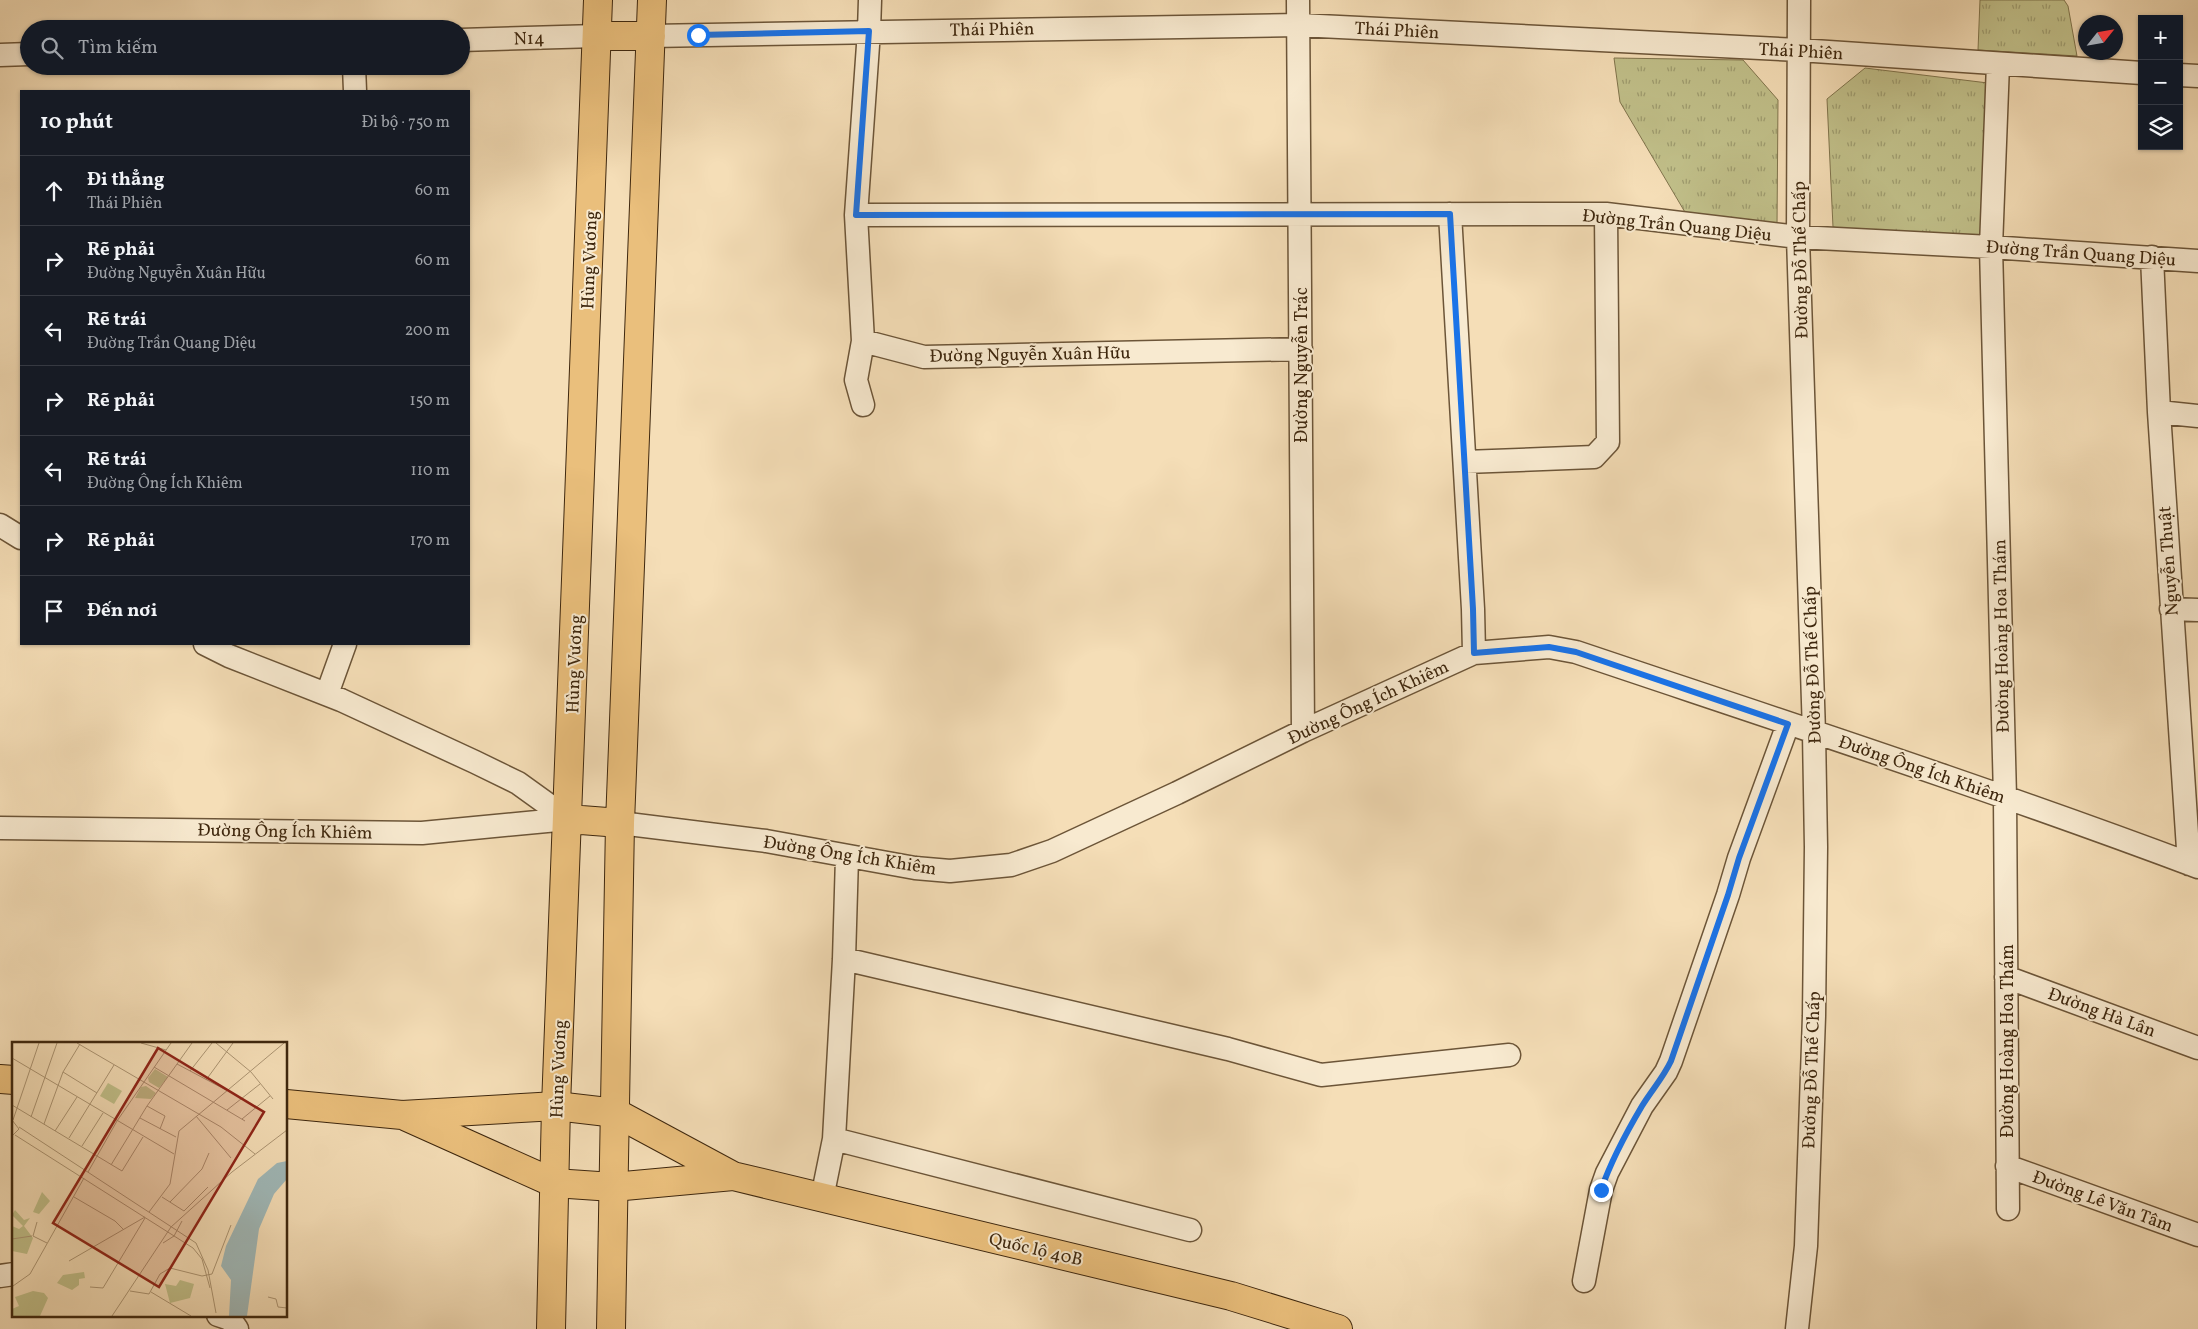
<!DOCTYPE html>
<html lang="vi">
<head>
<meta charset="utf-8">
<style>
	body { margin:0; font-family:Vollkorn,serif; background:#242831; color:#f1f3f6 }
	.controls { position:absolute; right:15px; top:15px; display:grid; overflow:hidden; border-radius:0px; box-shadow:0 1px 4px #0004 }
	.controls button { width:45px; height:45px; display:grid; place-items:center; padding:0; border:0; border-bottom:1px solid #363941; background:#171b24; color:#f1f3f6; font:25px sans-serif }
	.compass { position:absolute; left:2078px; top:15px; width:45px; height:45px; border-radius:50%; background:#171b24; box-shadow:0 1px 4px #0004; rotate:59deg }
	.stop { position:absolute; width:15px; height:15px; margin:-11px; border:4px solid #1a73e8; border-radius:50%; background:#fff }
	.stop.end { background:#1a73e8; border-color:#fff; box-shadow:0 1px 5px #0008 }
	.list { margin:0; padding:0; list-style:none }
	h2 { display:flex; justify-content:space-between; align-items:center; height:65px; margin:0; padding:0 20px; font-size:21px }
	h2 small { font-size:16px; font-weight:400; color:#9ea1a6 }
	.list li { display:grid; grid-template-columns:32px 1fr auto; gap:15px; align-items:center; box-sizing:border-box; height:70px; padding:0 20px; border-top:1px solid #363941 }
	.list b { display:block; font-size:19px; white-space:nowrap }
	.list p { margin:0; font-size:16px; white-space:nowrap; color:#9ea1a6 }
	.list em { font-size:16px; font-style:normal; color:#9ea1a6 }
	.icon { flex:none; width:28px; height:28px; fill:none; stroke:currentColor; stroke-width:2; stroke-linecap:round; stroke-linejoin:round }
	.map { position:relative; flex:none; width:2198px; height:1329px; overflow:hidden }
	.search { position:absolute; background:#171b24; box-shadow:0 1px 4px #0004; left:20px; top:20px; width:450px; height:55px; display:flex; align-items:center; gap:12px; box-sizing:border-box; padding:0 18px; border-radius:28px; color:#9ea1a6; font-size:19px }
	.panel { position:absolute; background:#171b24; box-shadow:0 1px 4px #0004; left:20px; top:90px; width:450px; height:555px; border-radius:0px }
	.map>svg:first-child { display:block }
	.grass { fill:url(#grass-tufts); stroke:#80744c }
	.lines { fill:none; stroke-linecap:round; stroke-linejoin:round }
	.minor-casing { stroke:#6c5538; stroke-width:25 }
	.major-casing { stroke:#3e270e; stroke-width:30 }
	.highway-casing { stroke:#3e270e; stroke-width:30 }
	.minor { stroke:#f8ead0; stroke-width:22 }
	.major { stroke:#eabf7c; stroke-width:28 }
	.highway { stroke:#eabf7c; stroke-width:28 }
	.route { stroke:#1a73e8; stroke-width:6 }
	.labels { text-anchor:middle; stroke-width:4; stroke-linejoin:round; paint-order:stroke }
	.street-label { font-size:18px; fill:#3e270e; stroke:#f8ead0 }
	.inset-road { fill:none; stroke:#ac9573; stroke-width:1 }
	.view { fill:#8f2418; fill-opacity:0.15; stroke:#8f2418; stroke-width:2.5 }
	.inset-edge { fill:none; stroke:#3e270e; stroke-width:2.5 }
</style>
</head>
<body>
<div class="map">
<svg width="2198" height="1329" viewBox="0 0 2198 1329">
	<defs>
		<pattern id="grass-tufts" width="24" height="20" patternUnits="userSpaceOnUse" patternTransform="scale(1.25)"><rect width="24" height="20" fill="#c1c08a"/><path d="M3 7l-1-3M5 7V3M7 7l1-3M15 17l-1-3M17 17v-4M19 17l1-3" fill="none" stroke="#9e9c6f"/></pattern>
	</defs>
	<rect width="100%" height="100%" fill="#f5deb7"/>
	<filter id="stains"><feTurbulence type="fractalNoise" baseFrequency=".004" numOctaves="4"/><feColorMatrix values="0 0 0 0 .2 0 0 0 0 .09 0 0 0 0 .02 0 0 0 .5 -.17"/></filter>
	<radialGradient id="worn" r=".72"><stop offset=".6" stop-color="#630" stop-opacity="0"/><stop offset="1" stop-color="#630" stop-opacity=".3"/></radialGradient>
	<path class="grass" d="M1980,0h84l4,6 9,50 -99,-6z
		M1614,58l129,2 35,40 -1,126 -88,-7 -69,-117z
		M1865,68l123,15 -6,167 -149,-23 -6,-128z"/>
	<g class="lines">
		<defs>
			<path id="minor" d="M870,0l-1,31 -13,184 7,126 61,16 377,-8
				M1298,0l5,731
				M651,36l648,-11 500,25 343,23
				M461,40l136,-4
				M0,55l29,-1
				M1998,64l-7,183 14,550 3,412
				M354,66l1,25
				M2179,75l19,1
				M1450,214l23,395 1,44
				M856,215l750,-1 192,23 193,10 207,14
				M2152,257l7,155 30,452
				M863,341l-7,39 7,25
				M2159,412l39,4
				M1465,462l129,-5 14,-15 -2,-228
				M0,525l21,13
				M2171,609l27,1
				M205,644l24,12 112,44 134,62 43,21 50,36
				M327,694l18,-50
				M620,823l146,18 149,27 35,3 61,-6 41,-14 125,-58 126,-62 171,-78 75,-6 27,5c208,70 417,138 622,215
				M0,828l422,5 146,-14
				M844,959l384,90 93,26 188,-20
				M2006,977l192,71
				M834,1139l356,91
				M2007,1166l191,69
				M822,1198l12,-59 10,-180 3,-102
				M0,1276l14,-2
				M1584,1281l17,-91 6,-17 35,-67 24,-34 5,-11 57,-166 11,-37 49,-134
				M218,1315l12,4 7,10
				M1797,1329l9,-83 8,-230 2,-169 -2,-114 -16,-496 1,-237"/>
			<path id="major" d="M597,36h54
				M568,819l52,4
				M551,1329l5,-223 42,-1106
				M611,1329l9,-506 32,-823"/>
			<path id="highway" d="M0,1079l14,1
				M286,1104l116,11 154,-9 60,7 117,63 498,120 107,33
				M407,1117l147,66 59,4 120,-11"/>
		</defs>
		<use href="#minor" class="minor-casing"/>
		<use href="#major" class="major-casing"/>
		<use href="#highway" class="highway-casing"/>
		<use href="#minor" class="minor"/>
		<use href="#major" class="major"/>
		<use href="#highway" class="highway"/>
	</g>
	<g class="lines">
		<path class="route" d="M698,35l171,-4 -13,184 594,-1 23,395 1,44 75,-6 27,5 212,72 -49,134 -11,37 -57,166c-8,17 -20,30 -29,45 -16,27 -31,55 -41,84"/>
	</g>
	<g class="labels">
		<g class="street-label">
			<text transform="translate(992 29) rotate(-1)" y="6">Thái Phiên</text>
			<text transform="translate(1397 30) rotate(3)" y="6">Thái Phiên</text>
			<text transform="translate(529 38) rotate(-2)" y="6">N14</text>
			<text transform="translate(1801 51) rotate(3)" y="6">Thái Phiên</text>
			<text transform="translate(1677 225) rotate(6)" y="6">Đường Trần Quang Diệu</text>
			<text transform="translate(2081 253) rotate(4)" y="6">Đường Trần Quang Diệu</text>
			<text transform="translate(589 260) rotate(-88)" y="6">Hùng Vương</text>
			<text transform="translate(1800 260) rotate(-91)" y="6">Đường Đỗ Thế Chấp</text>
			<text transform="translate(1030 354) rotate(-1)" y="6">Đường Nguyễn Xuân Hữu</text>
			<text transform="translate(1301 365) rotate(-90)" y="6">Đường Nguyễn Trác</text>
			<text transform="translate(2168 561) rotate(-94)" y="6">Nguyễn Thuật</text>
			<text transform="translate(2001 636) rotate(-91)" y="6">Đường Hoàng Hoa Thám</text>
			<text transform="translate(574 664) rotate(-88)" y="6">Hùng Vương</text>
			<text transform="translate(1812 665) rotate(-92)" y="6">Đường Đỗ Thế Chấp</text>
			<text transform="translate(1368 702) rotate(-25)" y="6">Đường Ông Ích Khiêm</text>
			<text transform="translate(1922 769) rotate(19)" y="6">Đường Ông Ích Khiêm</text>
			<text transform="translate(285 831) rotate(1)" y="6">Đường Ông Ích Khiêm</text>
			<text transform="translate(850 855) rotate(9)" y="6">Đường Ông Ích Khiêm</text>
			<text transform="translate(2102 1012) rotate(20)" y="6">Đường Hà Lân</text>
			<text transform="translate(2007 1041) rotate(-90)" y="6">Đường Hoàng Hoa Thám</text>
			<text transform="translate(558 1069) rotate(-88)" y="6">Hùng Vương</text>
			<text transform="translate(1811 1070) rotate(-88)" y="6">Đường Đỗ Thế Chấp</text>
			<text transform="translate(2103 1201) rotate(20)" y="6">Đường Lê Văn Tâm</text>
			<text transform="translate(1036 1249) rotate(13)" y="6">Quốc lộ 40B</text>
		</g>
	</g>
	<g transform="translate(12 1042)">
		<rect width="275" height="275" fill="#f5deb7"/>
		<path d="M143,27l13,8 -9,11 -10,-6 -1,-4zM134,44l10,7 -5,6 -16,-1 6,-11zM30,150l8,9 -11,13 -6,-2zM168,238l14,4 -4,14 -20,5 -5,-19 11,2z" fill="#c1c08a"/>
		<path d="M3,168l9,10 6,-2 -6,8 9,12 -6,16 -15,-3v-25l7,3 4,-3 -11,-11zM72,230l1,6 -6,1v6l-7,5 -15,-7 6,-8zM21,249l11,2 4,5 -8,18h-28v-7l7,-3 -4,-9z" fill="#c1c08a"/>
		<path d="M96,41l14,8 -8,13 -14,-8z" fill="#c1c08a"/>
		<path d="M275,119v18l-13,15 -15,35 -12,87h-18l2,-36 -10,-14 5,-20 32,-67 19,-16z" fill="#a0b9b9"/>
		<path class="inset-road" d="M65,1l144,84 34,27M129,1l25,7M204,1l35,29 22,27M0,16l162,96M165,22l49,26M142,25l91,54M178,29l22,-28M51,30l34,21M194,38l27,-37M0,63l110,66 21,-34M135,64l18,10 -5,13M215,68l33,-26M184,74l35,42M19,75l26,-74M128,76l36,19M230,77l28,-23M0,78l7,9 -7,7M1,78l26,-77M32,82l19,-52 17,-28M7,85l177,116 12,27 8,43M43,89l22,-34M3,93l178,113 9,11 8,29M57,96l45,-73M70,104l21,-33M99,123l36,-59 45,-63M76,130l29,-51 54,-78M62,155l41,24 9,9M150,155l22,14M158,160l32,-33 7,-16M172,169l24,-24M137,170l21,-28 9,-53 105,-88M25,180l-4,14 14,7M0,197l20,-3M151,201l11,-7 8,-15M57,219l76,-44M1,244l17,-12 54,-96M78,245l13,1 42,-70M118,249l19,3 11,-20 10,-6 32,8 10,-2 19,-49M139,250l40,24M256,255l8,2 2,8 9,1M100,274l59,-89 61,-55 55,-42"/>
		<path class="view" d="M146,6l106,64 -105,175 -106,-64z"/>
		<rect width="275" height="275" class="inset-edge"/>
	</g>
	<rect width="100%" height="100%" filter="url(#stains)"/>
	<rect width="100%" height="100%" fill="url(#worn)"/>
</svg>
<div class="controls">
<button>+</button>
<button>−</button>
<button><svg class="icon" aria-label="layers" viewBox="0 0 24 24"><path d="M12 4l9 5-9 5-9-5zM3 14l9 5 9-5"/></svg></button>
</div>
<svg class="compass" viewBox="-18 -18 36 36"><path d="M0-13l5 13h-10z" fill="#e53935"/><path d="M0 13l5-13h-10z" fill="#9ea1a6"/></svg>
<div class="stop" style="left:698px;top:35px"></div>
<div class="stop end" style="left:1601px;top:1190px"></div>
<div class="search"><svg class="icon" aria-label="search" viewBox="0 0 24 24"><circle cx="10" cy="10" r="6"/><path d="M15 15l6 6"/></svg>Tìm kiếm</div>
<section class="panel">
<h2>10 phút<small>Đi bộ · 750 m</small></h2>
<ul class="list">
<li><svg class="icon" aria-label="ahead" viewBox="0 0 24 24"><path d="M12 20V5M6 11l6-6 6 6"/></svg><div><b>Đi thẳng</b><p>Thái Phiên</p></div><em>60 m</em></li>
<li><svg class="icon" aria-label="right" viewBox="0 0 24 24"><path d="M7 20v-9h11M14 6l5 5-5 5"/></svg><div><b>Rẽ phải</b><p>Đường Nguyễn Xuân Hữu</p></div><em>60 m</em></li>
<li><svg class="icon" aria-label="left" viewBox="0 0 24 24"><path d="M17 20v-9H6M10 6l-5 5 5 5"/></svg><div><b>Rẽ trái</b><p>Đường Trần Quang Diệu</p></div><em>200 m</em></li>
<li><svg class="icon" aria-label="right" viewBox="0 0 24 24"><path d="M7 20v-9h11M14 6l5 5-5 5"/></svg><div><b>Rẽ phải</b></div><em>150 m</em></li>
<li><svg class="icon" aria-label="left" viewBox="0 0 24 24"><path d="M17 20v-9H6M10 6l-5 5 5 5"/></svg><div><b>Rẽ trái</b><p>Đường Ông Ích Khiêm</p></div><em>110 m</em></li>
<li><svg class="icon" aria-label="right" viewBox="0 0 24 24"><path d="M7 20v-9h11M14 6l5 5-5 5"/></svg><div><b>Rẽ phải</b></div><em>170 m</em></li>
<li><svg class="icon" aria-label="arrive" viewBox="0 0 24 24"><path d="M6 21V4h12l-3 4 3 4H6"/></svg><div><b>Đến nơi</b></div></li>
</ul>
</section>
</div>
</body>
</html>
